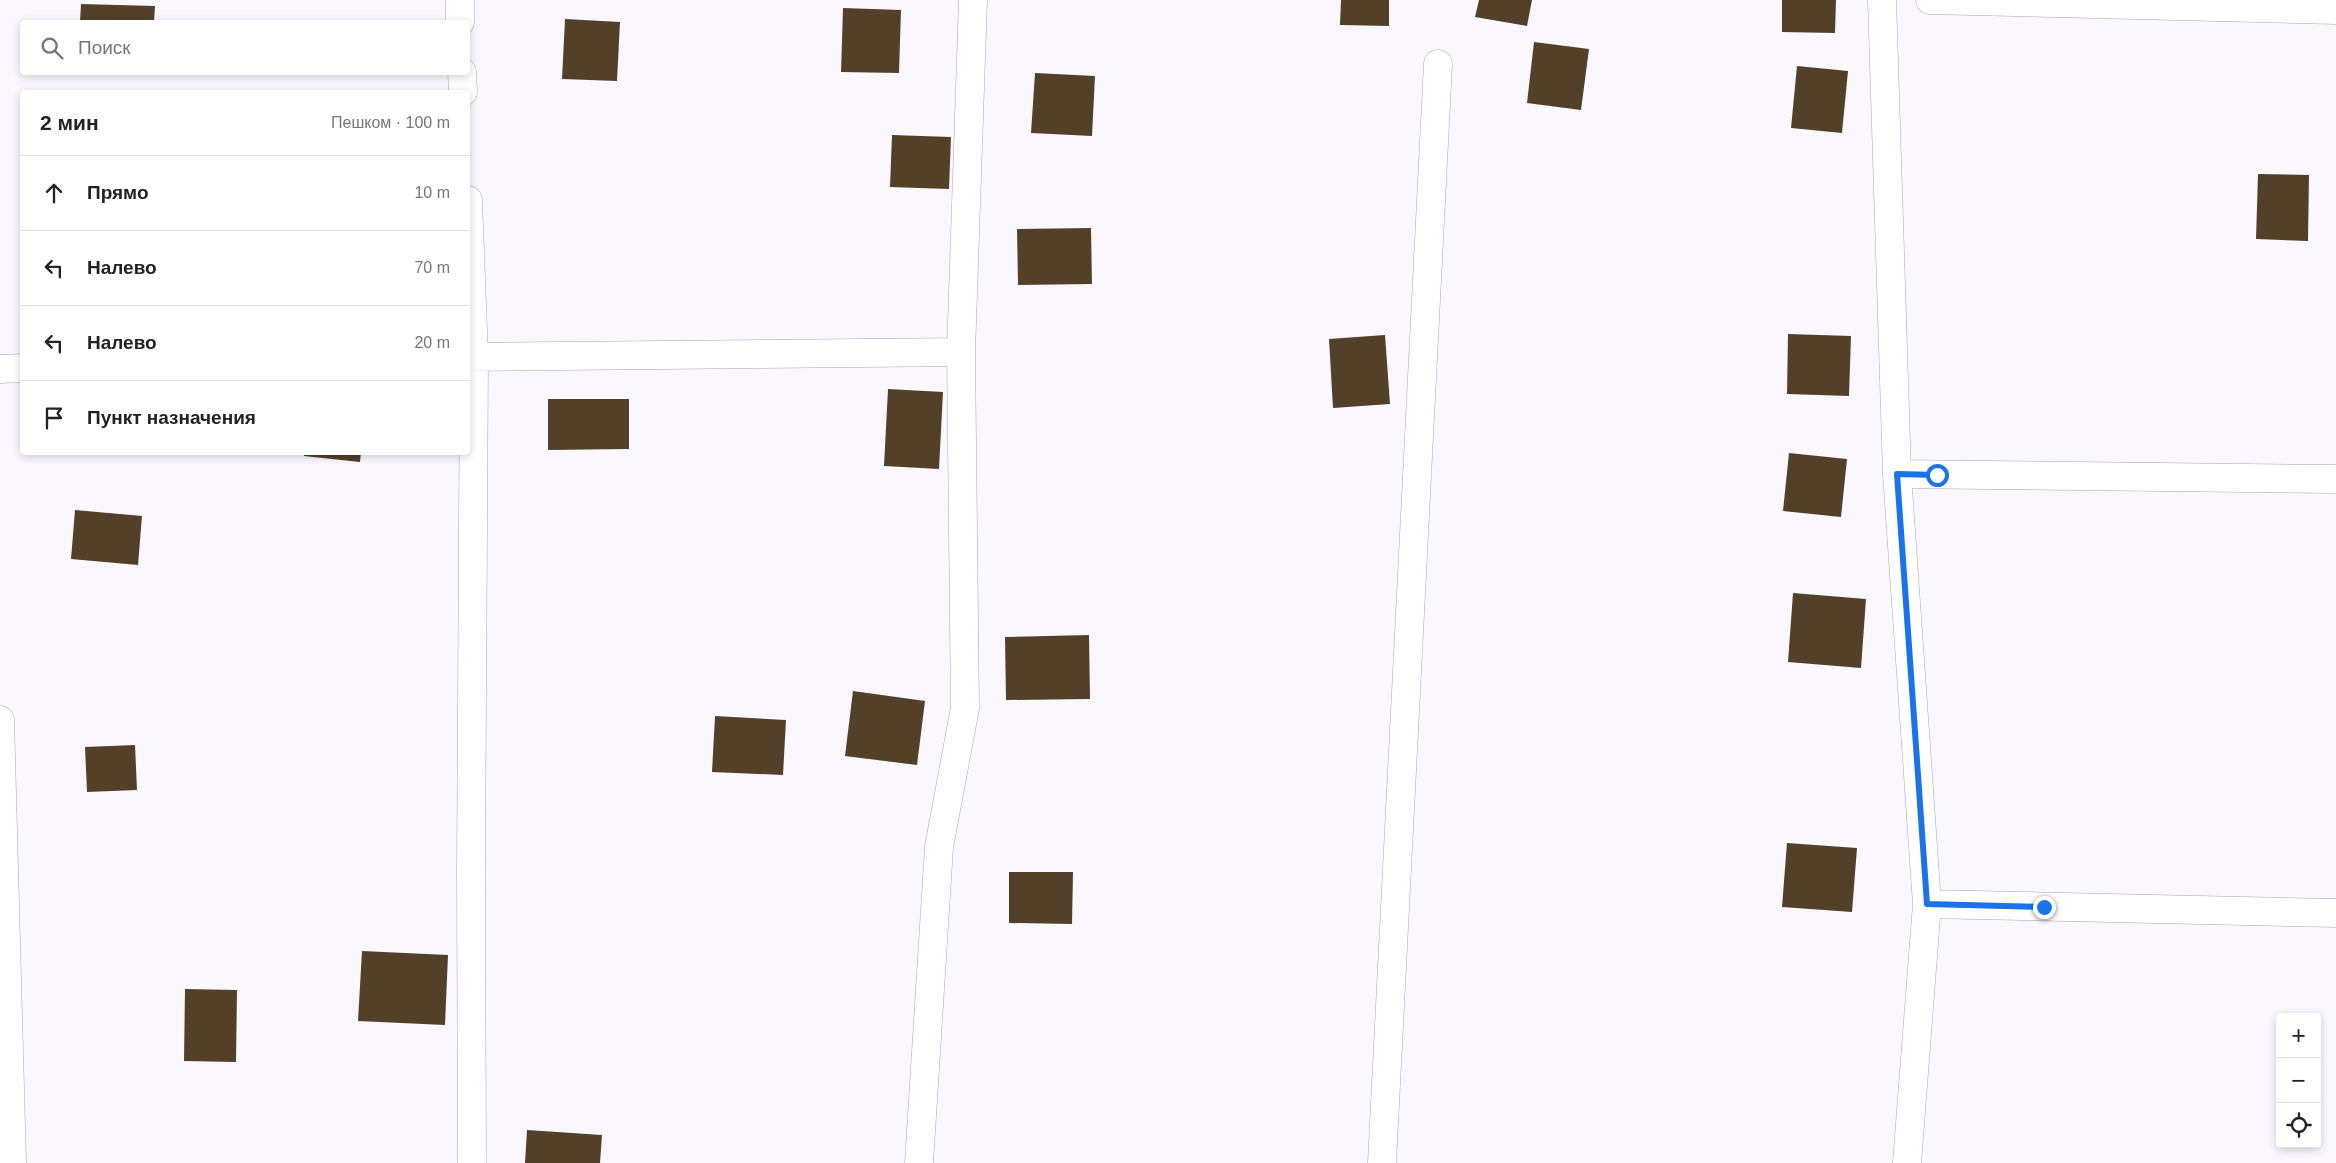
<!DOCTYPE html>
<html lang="ru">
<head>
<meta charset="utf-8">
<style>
	body { margin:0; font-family:Arial,sans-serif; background:#f2f2f2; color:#222 }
	.controls { position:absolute; right:15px; bottom:15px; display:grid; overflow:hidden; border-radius:5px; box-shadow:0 2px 8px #0003 }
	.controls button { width:45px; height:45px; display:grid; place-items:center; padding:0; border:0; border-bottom:1px solid #e0e0e0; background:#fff; color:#222; font:25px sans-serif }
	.stop { position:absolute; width:15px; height:15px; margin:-11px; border:4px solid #1a73e8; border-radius:50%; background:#fff }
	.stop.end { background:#1a73e8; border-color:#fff; box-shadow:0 1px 5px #0008 }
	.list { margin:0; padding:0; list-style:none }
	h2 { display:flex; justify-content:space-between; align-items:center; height:65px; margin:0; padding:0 20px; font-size:21px }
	h2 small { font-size:16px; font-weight:400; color:#767676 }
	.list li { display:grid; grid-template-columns:32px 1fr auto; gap:15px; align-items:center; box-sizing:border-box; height:75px; padding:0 20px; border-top:1px solid #e0e0e0 }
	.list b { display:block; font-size:19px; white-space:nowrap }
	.list em { font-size:16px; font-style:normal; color:#767676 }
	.icon { flex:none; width:28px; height:28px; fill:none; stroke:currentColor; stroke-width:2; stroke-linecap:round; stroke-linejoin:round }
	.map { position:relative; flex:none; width:2336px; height:1163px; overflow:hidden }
	.search { position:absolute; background:#fff; box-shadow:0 2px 8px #0003; left:20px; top:20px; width:450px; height:55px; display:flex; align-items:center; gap:12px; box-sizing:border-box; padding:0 18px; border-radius:5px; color:#767676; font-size:19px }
	.panel { position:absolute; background:#fff; box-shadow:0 2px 8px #0003; left:20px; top:90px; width:450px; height:365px; border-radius:5px }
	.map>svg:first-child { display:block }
	.building { fill:#524029 }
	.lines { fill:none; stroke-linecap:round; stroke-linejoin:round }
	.minor-casing { stroke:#aba2bf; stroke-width:29 }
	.minor { stroke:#fff; stroke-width:28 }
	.route { stroke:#1a73e8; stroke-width:6 }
</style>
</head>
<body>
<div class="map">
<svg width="2336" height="1163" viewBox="0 0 2336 1163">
	<rect width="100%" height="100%" fill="#faf8fe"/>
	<path class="building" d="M1341,0h48v26l-49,-1z
		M1479,0h53l-5,26 -52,-9z
		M1782,0h54l-1,33 -53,-1z
		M81,4l74,2 -1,16h-74z
		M843,8l58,2 -2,63 -58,-1z
		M565,19l55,3 -3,59 -55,-2z
		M1534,42l55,7 -8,61 -54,-7z
		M1797,66l51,5 -6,62 -51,-5z
		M1035,73l60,3 -3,60 -61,-3z
		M892,135l59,2 -2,52 -59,-2z
		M2258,174l51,1 -1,66 -52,-2z
		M1091,228l1,56 -74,1 -1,-56z
		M1788,334l63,2 -2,60 -62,-2z
		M1385,335l5,69 -57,4 -4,-69z
		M888,389l55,3 -4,77 -55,-3z
		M548,399h81v50l-81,1z
		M304,452h57l-1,10 -56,-6z
		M1789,453l58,6 -6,58 -58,-6z
		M75,510l67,6 -4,49 -67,-6z
		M1793,593l73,6 -5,69 -73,-6z
		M1089,635l1,64 -84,1 -1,-63z
		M853,691l72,10 -8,64 -72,-9z
		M715,716l71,4 -3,55 -71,-3z
		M135,745l2,45 -50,2 -2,-45z
		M1787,843l70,5 -5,64 -70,-5z
		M1009,872h64l-1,52 -63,-1z
		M362,951l86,4 -3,70 -87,-4z
		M185,989l52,1 -1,72 -52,-1z
		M527,1130l75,5 -2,28h-75z"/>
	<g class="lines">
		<defs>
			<path id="minor" d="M460,0v22
				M1882,0l15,474 30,430 -20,259
				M1930,0l406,10
				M462,72l1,20
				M468,200l6,157 -3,516 1,290
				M468,357l493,-5
				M0,369l22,-1
				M1897,474l439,5
				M0,720l12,443
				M1927,904l409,9
				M919,1163l20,-316 26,-139 -4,-356 12,-352
				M1382,1163l56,-1099"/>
		</defs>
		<use href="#minor" class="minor-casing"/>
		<use href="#minor" class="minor"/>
	</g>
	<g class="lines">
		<path class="route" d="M1937,475l-40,-1 30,430 117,3"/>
	</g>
</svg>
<div class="controls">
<button>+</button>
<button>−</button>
<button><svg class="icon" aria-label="locate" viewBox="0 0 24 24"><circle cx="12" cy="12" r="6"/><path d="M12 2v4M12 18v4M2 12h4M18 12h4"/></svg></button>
</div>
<div class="stop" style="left:1937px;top:475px"></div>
<div class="stop end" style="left:2044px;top:907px"></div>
<div class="search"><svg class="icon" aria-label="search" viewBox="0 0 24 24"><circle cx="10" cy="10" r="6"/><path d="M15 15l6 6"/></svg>Поиск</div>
<section class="panel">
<h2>2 мин<small>Пешком · 100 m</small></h2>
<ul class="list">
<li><svg class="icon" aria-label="ahead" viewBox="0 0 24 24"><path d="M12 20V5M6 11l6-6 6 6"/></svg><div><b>Прямо</b></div><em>10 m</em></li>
<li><svg class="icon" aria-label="left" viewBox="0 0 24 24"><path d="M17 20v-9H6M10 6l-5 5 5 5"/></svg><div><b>Налево</b></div><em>70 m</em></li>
<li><svg class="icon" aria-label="left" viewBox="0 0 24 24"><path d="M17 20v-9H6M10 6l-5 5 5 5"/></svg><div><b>Налево</b></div><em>20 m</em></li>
<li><svg class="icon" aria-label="arrive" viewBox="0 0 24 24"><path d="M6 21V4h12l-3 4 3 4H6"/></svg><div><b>Пункт назначения</b></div></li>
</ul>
</section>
</div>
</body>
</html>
